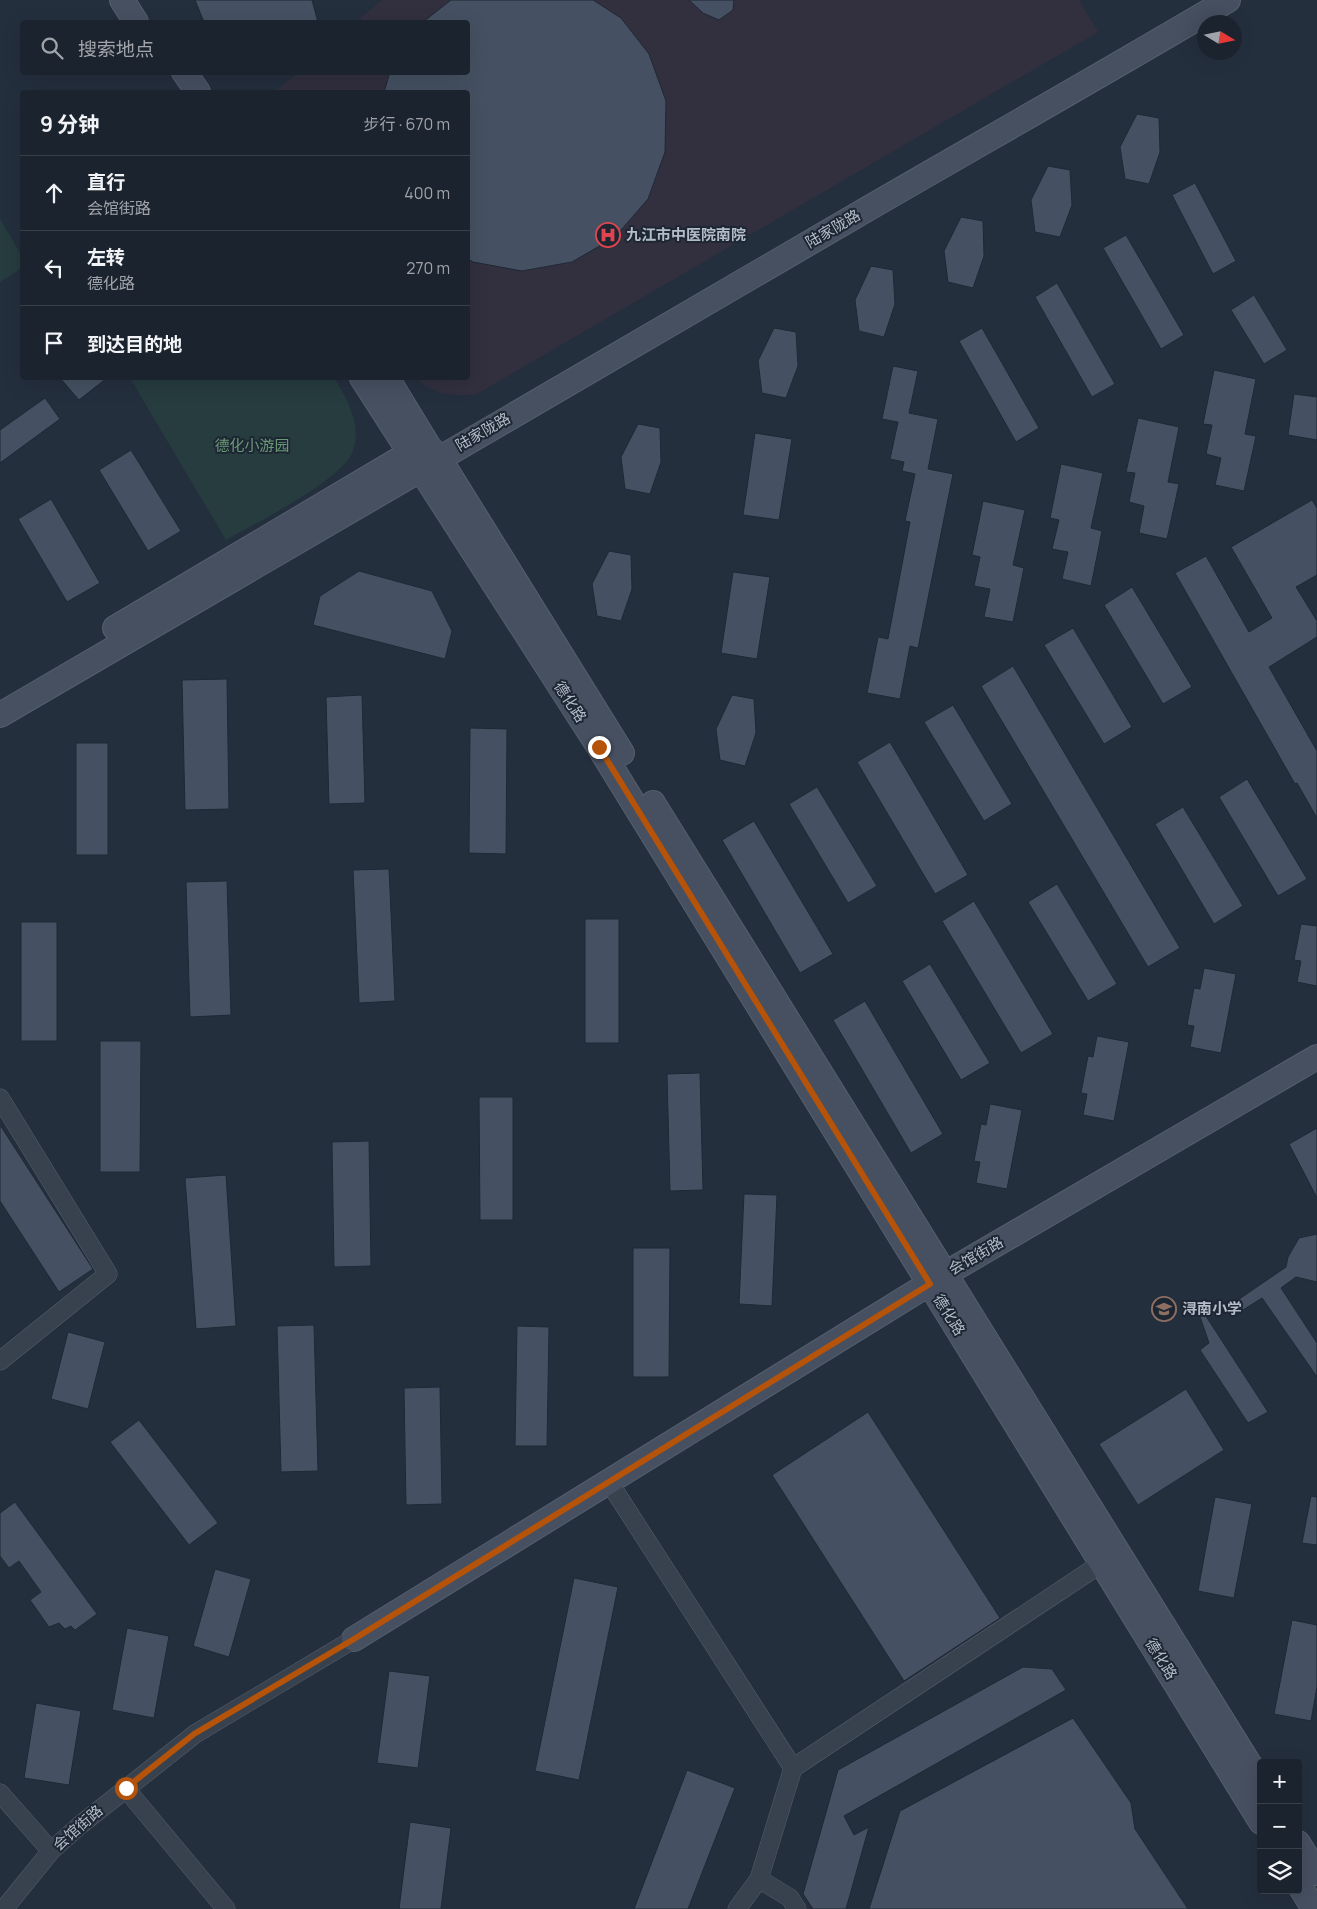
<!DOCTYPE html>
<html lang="zh">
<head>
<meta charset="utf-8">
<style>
	body { margin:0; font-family:Manrope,"Noto Sans SC",sans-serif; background:#242b36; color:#f1f3f6 }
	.controls { position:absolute; right:15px; bottom:15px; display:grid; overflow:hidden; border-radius:5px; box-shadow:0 5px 20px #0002 }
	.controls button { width:45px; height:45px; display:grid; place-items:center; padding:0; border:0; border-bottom:1px solid #39404a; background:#1b232e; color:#f1f3f6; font:25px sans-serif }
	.compass { position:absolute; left:1197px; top:15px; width:45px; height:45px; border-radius:50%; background:#1b232e; box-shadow:0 5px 20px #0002; rotate:100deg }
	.stop { position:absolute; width:15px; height:15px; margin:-11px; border:4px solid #b45309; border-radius:50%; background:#fff }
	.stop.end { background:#b45309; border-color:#fff; box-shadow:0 1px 5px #0008 }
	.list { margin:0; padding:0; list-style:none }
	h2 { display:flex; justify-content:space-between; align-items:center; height:65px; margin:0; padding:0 20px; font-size:21px }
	h2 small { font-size:16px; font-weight:400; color:#a0a4aa }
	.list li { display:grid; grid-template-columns:32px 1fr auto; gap:15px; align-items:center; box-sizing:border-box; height:75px; padding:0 20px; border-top:1px solid #39404a }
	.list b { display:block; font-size:19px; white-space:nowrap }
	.list p { margin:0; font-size:16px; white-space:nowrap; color:#a0a4aa }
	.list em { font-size:16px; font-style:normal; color:#a0a4aa }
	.icon { flex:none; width:28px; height:28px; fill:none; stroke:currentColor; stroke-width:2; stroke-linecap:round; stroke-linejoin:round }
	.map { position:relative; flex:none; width:1317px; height:1909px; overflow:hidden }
	.search { position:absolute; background:#1b232e; box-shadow:0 5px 20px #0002; left:20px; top:20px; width:450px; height:55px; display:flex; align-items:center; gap:12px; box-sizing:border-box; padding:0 18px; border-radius:5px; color:#a0a4aa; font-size:19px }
	.panel { position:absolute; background:#1b232e; box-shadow:0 5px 20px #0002; left:20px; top:90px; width:450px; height:290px; border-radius:5px }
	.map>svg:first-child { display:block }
	.medical { fill:#32303f }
	.green { fill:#263c3f }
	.building { fill:#455162; stroke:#1f2835 }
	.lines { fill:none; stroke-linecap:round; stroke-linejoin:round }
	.street-casing { stroke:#565f6c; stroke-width:19 }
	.secondary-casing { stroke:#565f6c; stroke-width:26 }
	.street { stroke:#38414e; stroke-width:18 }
	.secondary { stroke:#465061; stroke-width:24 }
	.route { stroke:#b45309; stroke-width:6 }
	.labels { text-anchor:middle; stroke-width:4; stroke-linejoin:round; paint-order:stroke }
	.street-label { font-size:15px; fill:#b4bcc9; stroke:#1d2633 }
	.poi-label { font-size:15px; font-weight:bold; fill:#b4bcc9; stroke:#1d2633; text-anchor:start }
	.park-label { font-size:15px; fill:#6b9a76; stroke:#1d2633 }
</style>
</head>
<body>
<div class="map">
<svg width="1317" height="1909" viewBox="0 0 1317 1909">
	<rect width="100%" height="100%" fill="#242f3e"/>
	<path class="medical" d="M382,0h697l19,32 -623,363h-18l-17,-2 -15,-7 -8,-8h51v-286h-194l24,-19 170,-1v-50h-112z"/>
	<path class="green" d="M0,219l22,37v12l-22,14z
		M130,378h204c14,21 29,50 18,75 -12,28 -98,71 -126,87z"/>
	<path class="building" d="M195,0h117l6,22h-114z
		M451,0h142l28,18 28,36 17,47 -1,51 -17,47 -33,38 -43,25 -50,9 -49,-9 -5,-3v-167h-84l6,-20h78v-50h-45z
		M689,0h45l-1,10 -14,10 -16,-7z
		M1137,114l22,4 1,34 -11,32 -24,-5 -5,-32z
		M1048,166l22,4 2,35 -12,32 -25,-5 -4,-32z
		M1195,183l41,78 -23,13 -41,-79z
		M961,217l22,4 1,35 -11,32 -25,-6 -4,-31z
		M1126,235l58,100 -23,14 -58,-101z
		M871,266l22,4 2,34 -11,33 -25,-6 -4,-31z
		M1057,283l58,101 -23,13 -57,-100z
		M1254,295l33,55 -23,14 -33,-54z
		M774,328l22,4 2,34 -12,32 -24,-5 -4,-32z
		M982,328l57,100 -23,14 -57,-101z
		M893,366l25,5 -9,42 29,6 -10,50 25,5 -35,174 -8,-2 -10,53 -33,-6 11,-56 10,2 22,-117 -5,-1 10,-47 -13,-3 2,-9 -14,-3 8,-37 -16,-3z
		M1214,370l42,9 -11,55 11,2 -12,55 -29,-6 6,-27 -15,-4 6,-29 -9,-1z
		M60,378h47l-28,22z
		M1294,394l23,3v43l-29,-5z
		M45,398l15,21 -60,44v-33z
		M1138,418l41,9 -11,55 11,2 -12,55 -28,-6 5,-27 -15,-4 6,-29 -9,-1z
		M638,424l22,4 1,34 -11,32 -25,-5 -4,-32z
		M755,433l37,6 -13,81 -36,-5z
		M131,450l50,81 -33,20 -49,-81z
		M1061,464l42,9 -12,55 11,3 -11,55 -29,-7 6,-27 -16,-3 7,-29 -9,-2z
		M51,499l49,84 -33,19 -49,-83z
		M1312,500l5,8v67l-21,12 21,34v16l-48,30 48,84v67l-20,-35 -2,1 -120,-211 31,-17 43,76 23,-14 -41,-71z
		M983,501l42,9 -12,55 11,3 -11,54 -29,-5 6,-28 -16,-3 6,-29 -8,-2z
		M609,551l22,4 1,34 -11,32 -24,-5 -5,-32z
		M359,571l73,20 20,40 -7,28 -132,-34 7,-29z
		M733,572l37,5 -13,82 -36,-6z
		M1132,587l60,100 -29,17 -59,-99z
		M1073,628l59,99 -28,17 -60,-99z
		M1013,666l167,282 -32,19 -167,-281z
		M227,679l2,130 -44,1 -3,-130z
		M362,695l3,108 -36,1 -3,-107z
		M732,695l22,4 2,34 -11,33 -25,-6 -4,-31z
		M953,705l59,99 -28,17 -60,-99z
		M470,728l37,1 -1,125 -37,-1z
		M890,742l78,133 -33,19 -78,-132z
		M76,743h32v112h-32z
		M1247,779l60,100 -29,17 -59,-99z
		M817,787l60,99 -29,17 -59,-99z
		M1183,807l60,99 -29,18 -59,-100z
		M754,821l79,133 -33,19 -78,-133z
		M389,869l6,132 -36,2 -6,-133z
		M227,881l4,134 -41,2 -4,-135z
		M1057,884l60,100 -29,17 -60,-99z
		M974,901l79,133 -32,19 -79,-132z
		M585,919h34v124h-34z
		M21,922h36v119h-36z
		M1301,924l16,2v60l-20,-4 4,-21 -7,-1z
		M930,964l60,99 -29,17 -59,-99z
		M1204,968l32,6 -15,79 -31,-6 4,-21 -7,-1 7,-37 6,1z
		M865,1001l78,133 -32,19 -78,-133z
		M1097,1036l32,6 -15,79 -31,-6 4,-21 -6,-1 7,-37 5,1z
		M100,1041h41l-1,131h-40z
		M700,1073l3,117 -33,1 -3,-117z
		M479,1097h34v123h-33z
		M990,1104l32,6 -15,79 -31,-6 4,-21 -6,-1 7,-37 5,1z
		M0,1125l93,144 -34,23 -59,-91z
		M1317,1128v70l-28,-54z
		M369,1141l2,125 -37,1 -2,-125z
		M226,1175l10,151 -40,3 -11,-151z
		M744,1194l33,1 -5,111 -33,-2z
		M1317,1234v48l-21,-5 -15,11 36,55v34l-55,-79 -30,19 -6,-9 60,-41 2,-10 11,-19z
		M633,1248h37l-1,129h-36z
		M1202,1310l66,102 -20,11 -48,-73 9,-7 -11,-32z
		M314,1325l4,146 -37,1 -4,-146z
		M517,1326l32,1 -2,119h-32z
		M68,1332l37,10 -17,67 -37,-10z
		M440,1387l2,117 -36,1 -2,-117z
		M1186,1389l38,61 -86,55 -39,-61z
		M868,1412l132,206 -96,63 -132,-206z
		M139,1420l79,103 -29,22 -79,-103z
		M1311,1496l6,1v48l-15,-2z
		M1215,1497l37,7 -18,94 -36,-7z
		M15,1502l82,112 -22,16 -4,-4 -6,3 -6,-6 -10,4 -19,-27 11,-8 -22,-31 -10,7 -9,-12v-43z
		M215,1569l36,10 -22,78 -36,-11z
		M574,1578l44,9 -39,193 -44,-9z
		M1292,1620l25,5v62l-6,34 -37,-7z
		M127,1628l42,8 -15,82 -42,-8z
		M1023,1667l29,2 14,21 -222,126 10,19 15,-8 -23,82h-33l-10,-15 35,-124z
		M389,1671l41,5 -12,92 -41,-5z
		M36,1703l45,8 -12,74 -45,-7z
		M1073,1718l58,85 4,26 53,80h-319l31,-98z
		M687,1770l48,18 -47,121h-54z
		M410,1822l41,6 -10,81h-42z"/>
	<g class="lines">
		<defs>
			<path id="street" d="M0,1098l108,176 -108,87
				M609,1482l184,286
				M126,1789l100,120
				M0,1793l51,58
				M759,1879l31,19 7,11
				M4,1909l47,-58 28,-25 116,-92 159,-95
				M737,1909l22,-30 34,-111 309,-205"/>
			<path id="secondary" d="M122,0l14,22
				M184,72l14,20
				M362,378l237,369 662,1075
				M387,378l42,69 10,11 183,295
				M115,628l295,-175 15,-5
				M0,715c285,-168 571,-334 857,-500 124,-72 248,-142 371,-215
				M653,803l608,980
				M354,1639l591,-365 372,-217
				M1298,1843l19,30
				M1298,1883l16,26"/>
		</defs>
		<use href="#street" class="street-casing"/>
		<use href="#secondary" class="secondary-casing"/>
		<use href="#street" class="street"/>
		<use href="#secondary" class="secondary"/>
	</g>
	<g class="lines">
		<path class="route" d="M126,1788l68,-54 160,-95 576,-355 -331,-537"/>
	</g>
	<defs>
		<symbol id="hospital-ring" viewBox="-11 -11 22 22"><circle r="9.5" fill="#1d2633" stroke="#e0444e" stroke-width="1.5"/><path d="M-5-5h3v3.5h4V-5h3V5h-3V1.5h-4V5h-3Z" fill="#e0444e"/></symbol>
		<symbol id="school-ring" viewBox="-11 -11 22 22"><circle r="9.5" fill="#1d2633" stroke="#8d6e63" stroke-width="1.5"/><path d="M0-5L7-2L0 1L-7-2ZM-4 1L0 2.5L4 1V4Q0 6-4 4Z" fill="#8d6e63"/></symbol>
	</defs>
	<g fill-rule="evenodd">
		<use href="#hospital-ring" x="594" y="221" width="28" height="28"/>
		<use href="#school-ring" x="1150" y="1295" width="28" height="28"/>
	</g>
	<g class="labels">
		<g class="street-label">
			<text transform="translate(833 229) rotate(-30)" y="5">陆家陇路</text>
			<text transform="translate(483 432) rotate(-30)" y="5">陆家陇路</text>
			<text transform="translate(570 702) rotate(57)" y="5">德化路</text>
			<text transform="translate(976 1256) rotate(-30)" y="5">会馆街路</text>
			<text transform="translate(949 1315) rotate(58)" y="5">德化路</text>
			<text transform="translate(1161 1659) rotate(58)" y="5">德化路</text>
			<text transform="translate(78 1828) rotate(-41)" y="5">会馆街路</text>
		</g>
		<g class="poi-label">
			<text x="626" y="240">九江市中医院南院</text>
			<text x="1182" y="1314">浔南小学</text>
		</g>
		<g class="park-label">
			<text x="252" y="451">德化小游园</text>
		</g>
	</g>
</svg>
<div class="controls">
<button>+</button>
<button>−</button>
<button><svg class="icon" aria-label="layers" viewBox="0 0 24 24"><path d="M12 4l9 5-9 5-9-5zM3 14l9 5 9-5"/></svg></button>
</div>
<svg class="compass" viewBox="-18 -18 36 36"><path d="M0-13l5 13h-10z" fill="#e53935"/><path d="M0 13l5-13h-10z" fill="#a0a4aa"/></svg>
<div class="stop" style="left:126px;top:1788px"></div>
<div class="stop end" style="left:599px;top:747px"></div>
<div class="search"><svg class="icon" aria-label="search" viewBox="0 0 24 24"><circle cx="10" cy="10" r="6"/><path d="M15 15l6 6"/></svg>搜索地点</div>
<section class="panel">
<h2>9 分钟<small>步行 · 670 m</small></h2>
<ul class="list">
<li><svg class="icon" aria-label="ahead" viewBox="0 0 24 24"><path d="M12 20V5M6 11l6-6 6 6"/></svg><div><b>直行</b><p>会馆街路</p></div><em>400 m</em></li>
<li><svg class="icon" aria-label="left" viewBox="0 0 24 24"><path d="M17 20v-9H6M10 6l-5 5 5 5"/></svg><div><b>左转</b><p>德化路</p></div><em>270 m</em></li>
<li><svg class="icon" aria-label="arrive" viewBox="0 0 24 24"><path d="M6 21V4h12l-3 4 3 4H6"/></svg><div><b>到达目的地</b></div></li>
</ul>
</section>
</div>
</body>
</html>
